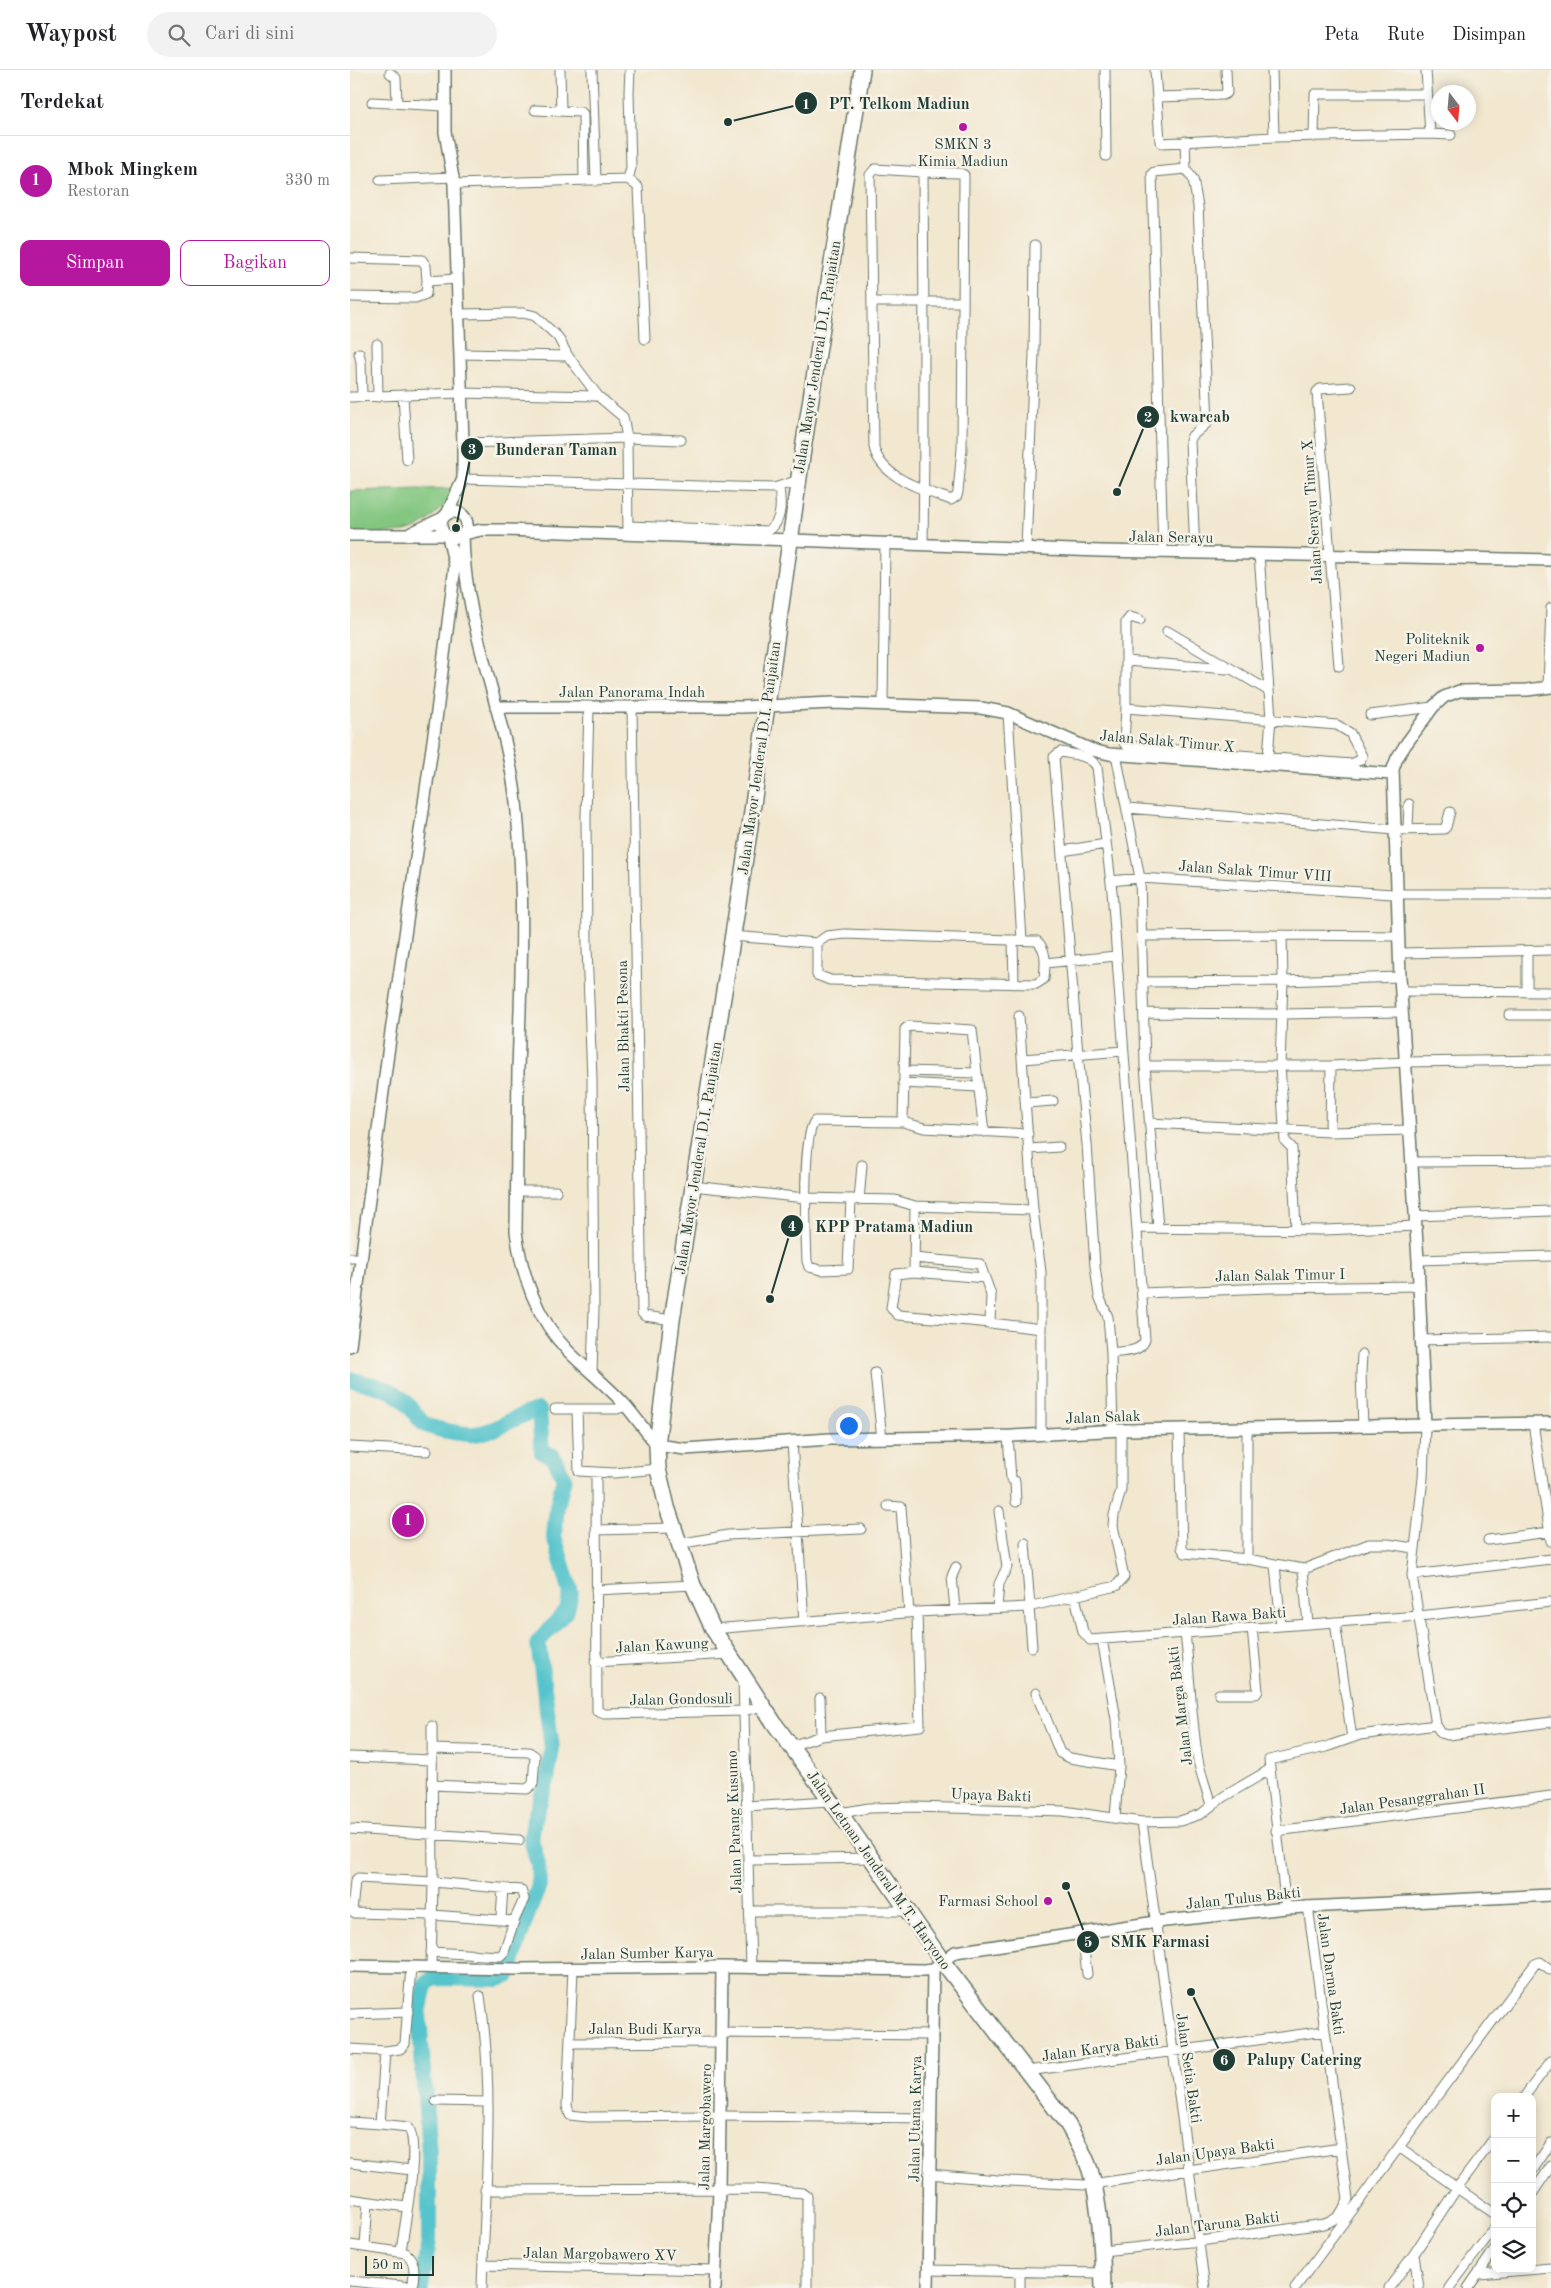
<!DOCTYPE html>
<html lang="id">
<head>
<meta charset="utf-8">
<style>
	body { margin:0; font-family:"Old Standard TT",serif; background:#f2f2f2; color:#202124 }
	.controls { position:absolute; right:15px; bottom:15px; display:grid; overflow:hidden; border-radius:10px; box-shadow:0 2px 12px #0003 }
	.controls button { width:45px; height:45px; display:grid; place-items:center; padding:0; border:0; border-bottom:1px solid #e0e0e0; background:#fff; color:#202124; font:25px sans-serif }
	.compass { position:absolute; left:1081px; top:15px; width:45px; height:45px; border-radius:50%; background:#fff; box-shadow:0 2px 12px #0003; rotate:164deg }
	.scale { position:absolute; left:15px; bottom:12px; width:69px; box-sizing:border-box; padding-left:5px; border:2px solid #1f3d34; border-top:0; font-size:14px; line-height:18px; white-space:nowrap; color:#1f3d34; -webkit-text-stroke:4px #f7f3e8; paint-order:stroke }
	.you { position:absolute; left:498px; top:1355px; width:18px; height:18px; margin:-12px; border:4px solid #fff; border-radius:50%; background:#1a73e8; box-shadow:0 0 0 8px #1a73e833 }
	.badge { display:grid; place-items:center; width:32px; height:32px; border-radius:50%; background:#b5179e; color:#fff; font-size:16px; font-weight:700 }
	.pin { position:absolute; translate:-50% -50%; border:2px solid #fff; box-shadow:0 1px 5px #0006 }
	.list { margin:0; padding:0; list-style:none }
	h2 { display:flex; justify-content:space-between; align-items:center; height:65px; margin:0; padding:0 20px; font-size:21px }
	h2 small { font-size:16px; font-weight:400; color:#757577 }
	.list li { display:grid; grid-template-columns:32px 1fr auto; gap:15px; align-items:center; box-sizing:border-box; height:90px; padding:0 20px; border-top:1px solid #e0e0e0 }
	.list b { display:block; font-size:19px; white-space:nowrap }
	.list p { margin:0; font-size:16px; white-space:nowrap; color:#757577 }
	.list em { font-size:16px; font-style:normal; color:#757577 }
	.actions { display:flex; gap:10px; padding:15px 20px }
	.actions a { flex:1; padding:11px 0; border:1px solid #b5179e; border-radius:10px; text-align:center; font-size:18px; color:#b5179e }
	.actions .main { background:#b5179e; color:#fff }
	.icon { flex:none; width:28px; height:28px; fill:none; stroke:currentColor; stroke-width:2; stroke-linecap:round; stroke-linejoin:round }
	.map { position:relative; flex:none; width:1201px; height:2218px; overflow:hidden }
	header { display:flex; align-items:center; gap:30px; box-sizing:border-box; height:70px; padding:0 25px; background:#fff; border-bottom:1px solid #e0e0e0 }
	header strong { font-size:24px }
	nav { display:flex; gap:28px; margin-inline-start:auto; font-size:18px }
	.search { width:350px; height:45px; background:#f2f2f2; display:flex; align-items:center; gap:12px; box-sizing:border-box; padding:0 18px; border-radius:28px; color:#757577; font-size:19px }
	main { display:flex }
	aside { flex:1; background:#fff }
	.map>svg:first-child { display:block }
	.green { fill:#82c680; stroke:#50825a }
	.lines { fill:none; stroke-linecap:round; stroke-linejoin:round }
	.river { stroke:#57c4cc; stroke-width:16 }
	.street-casing { stroke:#69786a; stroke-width:11 }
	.secondary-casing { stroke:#69786a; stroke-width:14 }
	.highway-casing { stroke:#69786a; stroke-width:18 }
	.street { stroke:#fff; stroke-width:9 }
	.secondary { stroke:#fff; stroke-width:11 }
	.highway { stroke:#fff; stroke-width:15 }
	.poi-dot { fill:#b5179e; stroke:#f7f3e8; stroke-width:2 }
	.labels { text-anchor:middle; stroke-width:5; stroke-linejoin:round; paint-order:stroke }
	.poi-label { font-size:15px; fill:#1f3d34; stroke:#f7f3e8; text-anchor:end }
	.street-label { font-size:15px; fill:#1f3d34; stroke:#f7f3e8 }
	.leader { fill:none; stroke:#1f3d34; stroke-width:2 }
	.callout-dot { fill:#1f3d34; stroke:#f7f3e8; stroke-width:2 }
	.mark-label { font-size:15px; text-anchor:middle; font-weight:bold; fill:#fff }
	.callout-label { font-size:16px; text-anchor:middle; font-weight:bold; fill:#1f3d34; stroke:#f7f3e8; stroke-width:5; stroke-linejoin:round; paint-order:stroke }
</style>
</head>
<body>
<header>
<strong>Waypost</strong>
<div class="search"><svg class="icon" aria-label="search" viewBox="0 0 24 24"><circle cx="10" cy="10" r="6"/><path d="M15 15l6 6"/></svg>Cari di sini</div>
<nav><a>Peta</a><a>Rute</a><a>Disimpan</a></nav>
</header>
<main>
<aside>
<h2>Terdekat<small></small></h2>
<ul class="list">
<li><span class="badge">1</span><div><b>Mbok Mingkem</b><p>Restoran</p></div><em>330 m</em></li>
</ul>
<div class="actions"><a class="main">Simpan</a><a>Bagikan</a></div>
</aside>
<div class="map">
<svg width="1201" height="2218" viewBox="0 0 1201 2218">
	<rect width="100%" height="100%" fill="#f7f3e8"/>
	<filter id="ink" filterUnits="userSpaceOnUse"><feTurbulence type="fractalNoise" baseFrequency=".02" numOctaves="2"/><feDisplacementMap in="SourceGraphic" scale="10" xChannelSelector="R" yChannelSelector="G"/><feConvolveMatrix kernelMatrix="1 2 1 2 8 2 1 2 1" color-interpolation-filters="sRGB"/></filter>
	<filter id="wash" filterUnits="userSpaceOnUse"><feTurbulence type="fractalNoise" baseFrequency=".0096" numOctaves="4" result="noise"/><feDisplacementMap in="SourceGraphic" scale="20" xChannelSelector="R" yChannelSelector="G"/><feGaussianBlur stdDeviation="1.12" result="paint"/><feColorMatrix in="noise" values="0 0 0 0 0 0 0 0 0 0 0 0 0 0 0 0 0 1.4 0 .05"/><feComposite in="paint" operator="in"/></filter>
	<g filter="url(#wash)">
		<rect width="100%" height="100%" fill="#f2e7cf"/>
		<path class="green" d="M106,418c-8,17 -32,41 -52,44 -17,2 -36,0 -54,0v-41z"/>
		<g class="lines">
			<path class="river" d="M0,1309c13,4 28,6 41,12 15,7 21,21 32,32 6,6 43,12 52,11 25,-3 41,-20 64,-24l3,42 11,4 11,22 -7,28 -3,30 17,57 -4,17 -29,32 14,106 -5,32 -13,39 -3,20 7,25 1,22 -14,35 -17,55 -9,3 -66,-1 -8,7 -6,28 10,141v87l-8,47"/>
		</g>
	</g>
	<g filter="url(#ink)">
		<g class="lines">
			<defs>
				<path id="street" d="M210,0l1,41
					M242,0l4,111
					M755,0l1,86
					M805,0l5,71 2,2 112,-6 156,-3 -4,-64
					M922,0l2,67
					M40,3l6,5 1,25
					M807,27l66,-2 4,-2 -1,-23
					M22,32l72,4
					M185,40l46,2 2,2 1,67
					M1080,64l21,1
					M964,67l1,-43h112
					M835,71l1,28 7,10 5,27 10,216 -16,14 -2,5 5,110
					M573,102l37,1 4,2v4l-2,270 -4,43 -1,4 -6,4c-26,-10 -71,-22 -77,-53l-4,-272 5,-6 48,3c1,124 2,248 0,372
					M278,109l10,8 7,152
					M30,110l74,-3
					M104,114l174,-5 3,-11 -2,-76 1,-22
					M0,188l72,2 4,6 1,15
					M0,227l65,1 11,-4 1,-13 30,-2
					M523,232h90
					M109,244l64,-1 12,3 23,21 10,19 30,40 25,21 4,21 1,97
					M27,274l1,53
					M9,283l2,9 1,35
					M110,284l108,2
					M53,325l4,65
					M0,327l111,-4 137,3
					M113,373l164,-5 54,2
					M113,409l311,9 25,-8
					M278,456l140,5c15,-10 13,-28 11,-44
					M676,477l8,-193 1,-109
					M813,481l-11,-377 2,-2 32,-3
					M909,484l12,164 -3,38
					M817,561l102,60
					M776,591l101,8
					M989,596l-22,-274 3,-3 31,-2
					M1198,617l3,-79
					M533,633l2,-160
					M239,637l-3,110 1,131 5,131 2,230 -2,64
					M282,637l10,606 3,3 27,4
					M776,638l211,17 13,8 12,23 -2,4 -9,4 -224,-18 -3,-3z
					M776,638v-86l4,-5 10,3
					M658,643l14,227
					M1020,645l63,-8
					M766,684l24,124 5,188 13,162
					M777,738l268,22 49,-1 2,-2 4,-15
					M1058,759l1,-25
					M712,781l44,-7
					M761,811l29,-3 253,16h158
					M932,865l1,46 -3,84 5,76 7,7 4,81
					M382,866l85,7v32l13,5 206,4 8,-5c1,-13 4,-28 -7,-38l-192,-7 -18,2 -10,7
					M793,866l139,-1 117,1
					M663,870l1,44
					M1177,881v41
					M1050,883l151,-3
					M695,893l71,-7
					M793,912l140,-1 117,-4
					M1051,921l150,1
					M794,943l138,1 120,-2
					M1159,945h42
					M669,946l14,194 8,62v163
					M673,989l100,-8
					M795,996h186l74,-4 146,-2
					M554,1001l73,2
					M553,1013l75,4
					M676,1033l27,-2
					M553,1052l2,-93 4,-3 63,4 12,102
					M799,1053l181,9 80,-2
					M980,1062l1,-66
					M679,1079l30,-2
					M1062,1092l139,-1
					M342,1116l113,12 90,2 20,6 -1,66
					M167,1121h39
					M501,1129l-3,70 -27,1 -12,-3 -2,-6c-1,-23 -5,-127 8,-140l88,1 21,6 104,6
					M509,1130l3,-35
					M565,1136l118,4
					M1065,1146l136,-5
					M788,1158l187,2 91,-4
					M0,1188h11
					M564,1188l66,6 5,14
					M1068,1190l133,-4
					M792,1223l127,-5 150,-2
					M640,1254l1,-29 -6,-17 -71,-6 -18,2 -5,34 7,7c47,4 95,7 142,14
					M1070,1270l131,-3
					M761,1283l-3,-36 -9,-21 -4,-30 -8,-122 -9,-90 -24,-297 6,-5c12,2 30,3 37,15l15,124 33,449c-5,13 -22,11 -34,13l2,78
					M1012,1284l-1,19 2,54
					M525,1303l7,66
					M205,1339h62l9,-3
					M227,1339l2,62 35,2 44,-4
					M1183,1353l18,118
					M1075,1356l-2,52 -11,97 24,150 5,8 7,2 103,-13
					M829,1361l3,117 3,5 62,6 57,10 65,-25h19l25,4
					M658,1366l3,43 4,2 1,21
					M442,1372l12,180
					M0,1377l77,4
					M246,1403l1,238 7,3 140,-3 19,-5
					M538,1436l13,1 8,106
					M246,1460l77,-2
					M1138,1470l61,-8
					M675,1473l5,64
					M329,1474l49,-9 133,-6
					M897,1489v-131
					M925,1495l6,61
					M953,1499l5,55
					M1062,1505l139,-16
					M246,1520l97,-5
					M725,1526l8,36 7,8 329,-24 132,-14
					M679,1537l3,40
					M647,1538l2,-24 8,-17 -8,-56
					M605,1540l-3,-34 4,-9
					M985,1552l17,116
					M363,1559l204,-17 111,-5 88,-21 8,-9 -11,-51 1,-11 7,-25v-60
					M835,1563c5,42 6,85 13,127 3,15 9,30 13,45
					M752,1569l14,80 3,47 -4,52
					M245,1592l135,-8
					M393,1608l8,290
					M686,1623l24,60 10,5 49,8
					M869,1624h37l2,-3 -6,-64
					M470,1628l1,38
					M441,1676l30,-10 99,-10 -3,-114
					M82,1679l97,3 6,4 -2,28 -6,5 -95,-4
					M0,1687l82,3
					M397,1736l83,-5
					M490,1743l29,-5 44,-1 150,4 79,11 38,-1 21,-7 22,-17 46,-27
					M792,1752l63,466
					M0,1759l169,11
					M926,1761l275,-35
					M399,1790l123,-2
					M936,1838l-17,-148 57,-13 34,-12 76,-10
					M400,1841h159
					M151,1848l2,-30
					M732,1863l5,41
					M81,1882l69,4 4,-4 10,-31 -82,-6 -77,-2 -3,-2 3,-30 3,-3 75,4 88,8 3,9 -10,22
					M81,1897l2,-85 -1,-156
					M223,1899l-6,137 3,9 18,2 132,-1 210,2
					M130,1926c15,96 5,196 2,292
					M0,1944l58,-2
					M372,1963l209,2
					M220,1973l151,-1
					M0,1979l35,2
					M677,2001l298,-40
					M1174,2027l27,-36
					M86,2031l51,1
					M0,2052l30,2 5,-73 15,-2 5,-5 6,-77
					M30,2054l28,3c13,15 -4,101 -7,124
					M1145,2067l-38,51 38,26
					M1049,2077l136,-183 5,-2 11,8
					M0,2093l62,7
					M1182,2101l19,-28
					M579,2104l80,7 76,4 256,-37
					M135,2120l270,-1 48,4 4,3v92
					M1182,2124l19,-28
					M0,2129l56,8
					M0,2175l56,8c11,10 8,22 6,35
					M15,2176l3,-44
					M752,2181l98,-10 124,-17c15,-5 18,-11 24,-25l-40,-293
					M133,2195l233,5
					M579,2200l174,3
					M1129,2204l72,-6
					M0,2211l62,6
					M670,2218v-16
					M945,2218l104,-141 58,41 -43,66
					M1039,2218l25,-34 5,34
					M1099,2218l46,-61
					M1118,2218l27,-39"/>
				<path id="secondary" d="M95,0v62l9,52 9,259v36l-16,35
					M91 455a13 13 0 1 1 26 0a13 13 0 1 1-26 0Z
					M61,463l32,-15
					M114,464l17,-4h24l596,21 450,9
					M0,465h96
					M113,465c1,95 46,183 54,277 8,85 4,171 1,257 -1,54 -1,108 -2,162 5,43 21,88 52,120 19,19 40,35 58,55 11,13 20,26 31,39l28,4 145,-10 182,-3 109,-6 430,-7
					M98,467l7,29
					M146,637h246l91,-4 148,5 27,5 84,37 17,4 284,20
					M0,1276l38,-293 48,-333 19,-154 7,-17
					M1075,1356l-7,-166 -18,-283 -7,-208 4,-11 9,-14 27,-37 11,-10 15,-6 68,-1 24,-3
					M0,1896l169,3 203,-2 202,3 9,-1 22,-17 201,-30 130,-14 265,-13
					M365,2218l4,-98 3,-223
					M578,2218l5,-319"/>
				<path id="highway" d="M512,0l-60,386 -53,377 -77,487 -15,125 1,24 9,38 26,78 20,44 61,94 66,90 103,149 125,163c8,15 17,29 22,45 11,35 12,81 13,118"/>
			</defs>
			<use href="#street" class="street-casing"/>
			<use href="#secondary" class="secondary-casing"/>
			<use href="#highway" class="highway-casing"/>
			<use href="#street" class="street"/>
			<use href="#secondary" class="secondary"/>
			<use href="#highway" class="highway"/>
		</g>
	</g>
	<g class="poi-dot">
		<circle cx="613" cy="57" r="5"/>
		<circle cx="1130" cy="578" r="5"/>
		<circle cx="698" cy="1831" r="5"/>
	</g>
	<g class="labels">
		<g class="poi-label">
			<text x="613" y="79" text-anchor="middle">SMKN 3<tspan x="613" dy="17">Kimia Madiun</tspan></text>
			<text x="1120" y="574">Politeknik<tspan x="1120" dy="17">Negeri Madiun</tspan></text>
			<text x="688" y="1836">Farmasi School</text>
		</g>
		<g class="street-label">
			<text transform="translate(467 287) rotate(-81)" y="5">Jalan Mayor Jenderal D.I. Panjaitan</text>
			<text transform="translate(962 442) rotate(-94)" y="5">Jalan Serayu Timur X</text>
			<text transform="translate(821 467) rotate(1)" y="5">Jalan Serayu</text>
			<text x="282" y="627">Jalan Panorama Indah</text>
			<text transform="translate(817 671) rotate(5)" y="5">Jalan Salak Timur X</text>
			<text transform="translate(409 688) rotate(-82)" y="5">Jalan Mayor Jenderal D.I. Panjaitan</text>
			<text transform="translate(905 801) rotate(4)" y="5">Jalan Salak Timur VIII</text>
			<text transform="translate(273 956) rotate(-91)" y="5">Jalan Bhakti Pesona</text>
			<text transform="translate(348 1088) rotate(-81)" y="5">Jalan Mayor Jenderal D.I. Panjaitan</text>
			<text transform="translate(930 1205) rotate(-1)" y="5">Jalan Salak Timur I</text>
			<text transform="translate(753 1347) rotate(-2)" y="5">Jalan Salak</text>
			<text transform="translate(879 1546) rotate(-4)" y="5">Jalan Rawa Bakti</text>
			<text transform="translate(312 1575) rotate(-3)" y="5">Jalan Kawung</text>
			<text transform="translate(331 1629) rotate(-1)" y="5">Jalan Gondosuli</text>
			<text transform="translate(830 1636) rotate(-97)" y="5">Jalan Marga Bakti</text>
			<text transform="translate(641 1725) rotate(2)" y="5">Upaya Bakti</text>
			<text transform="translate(1062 1729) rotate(-8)" y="5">Jalan Pesanggrahan II</text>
			<text transform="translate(384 1752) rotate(-92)" y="5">Jalan Parang Kusumo</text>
			<text transform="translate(529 1800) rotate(55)" y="5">Jalan Letnan Jenderal M.T. Haryono</text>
			<text transform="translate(893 1828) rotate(-6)" y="5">Jalan Tulus Bakti</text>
			<text transform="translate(297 1883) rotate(-1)" y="5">Jalan Sumber Karya</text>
			<text transform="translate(981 1904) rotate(82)" y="5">Jalan Darma Bakti</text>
			<text x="295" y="1964">Jalan Budi Karya</text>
			<text transform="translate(750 1978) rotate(-8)" y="5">Jalan Karya Bakti</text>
			<text transform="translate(839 1998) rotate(82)" y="5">Jalan Setia Bakti</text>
			<text transform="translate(565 2049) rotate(-89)" y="5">Jalan Utama Karya</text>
			<text transform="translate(355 2057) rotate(-89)" y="5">Jalan Margobawero</text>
			<text transform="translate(865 2082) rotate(-8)" y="5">Jalan Upaya Bakti</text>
			<text transform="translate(867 2154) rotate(-7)" y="5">Jalan Taruna Bakti</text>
			<text transform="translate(250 2184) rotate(1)" y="5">Jalan Margobawero XV</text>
		</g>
	</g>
	<path class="leader" d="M378 52L456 33M767 422L798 347M106 458L122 379M420 1229L442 1156M716 1816L738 1872M841 1922L874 1990"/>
	<g class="callout-dot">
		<circle cx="378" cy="52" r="5"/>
		<circle cx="767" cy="422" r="5"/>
		<circle cx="106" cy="458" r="5"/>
		<circle cx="420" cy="1229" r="5"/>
		<circle cx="716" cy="1816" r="5"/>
		<circle cx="841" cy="1922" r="5"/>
		<circle cx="456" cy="33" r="12"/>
		<circle cx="798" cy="347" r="12"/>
		<circle cx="122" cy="379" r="12"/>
		<circle cx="442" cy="1156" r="12"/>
		<circle cx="738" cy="1872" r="12"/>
		<circle cx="874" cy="1990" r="12"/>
	</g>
	<g class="mark-label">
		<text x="456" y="39">1</text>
		<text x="798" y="352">2</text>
		<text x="122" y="384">3</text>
		<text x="442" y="1161">4</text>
		<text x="738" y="1877">5</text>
		<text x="874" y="1995">6</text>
	</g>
	<g class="callout-label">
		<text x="549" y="39">PT. Telkom Madiun</text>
		<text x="850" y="352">kwarcab</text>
		<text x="206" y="385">Bunderan Taman</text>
		<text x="544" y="1162">KPP Pratama Madiun</text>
		<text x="810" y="1877">SMK Farmasi</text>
		<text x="954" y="1995">Palupy Catering</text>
	</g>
</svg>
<div class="controls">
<button>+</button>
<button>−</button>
<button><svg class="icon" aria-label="locate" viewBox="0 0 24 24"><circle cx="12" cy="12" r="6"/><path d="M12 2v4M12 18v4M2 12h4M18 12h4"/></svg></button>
<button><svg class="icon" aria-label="layers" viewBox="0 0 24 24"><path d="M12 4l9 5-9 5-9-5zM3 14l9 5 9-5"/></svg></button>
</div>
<svg class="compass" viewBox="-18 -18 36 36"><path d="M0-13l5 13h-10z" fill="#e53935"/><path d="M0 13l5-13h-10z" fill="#757577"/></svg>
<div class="scale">50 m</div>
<div class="you"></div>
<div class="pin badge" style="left:58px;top:1451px">1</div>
</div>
</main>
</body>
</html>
